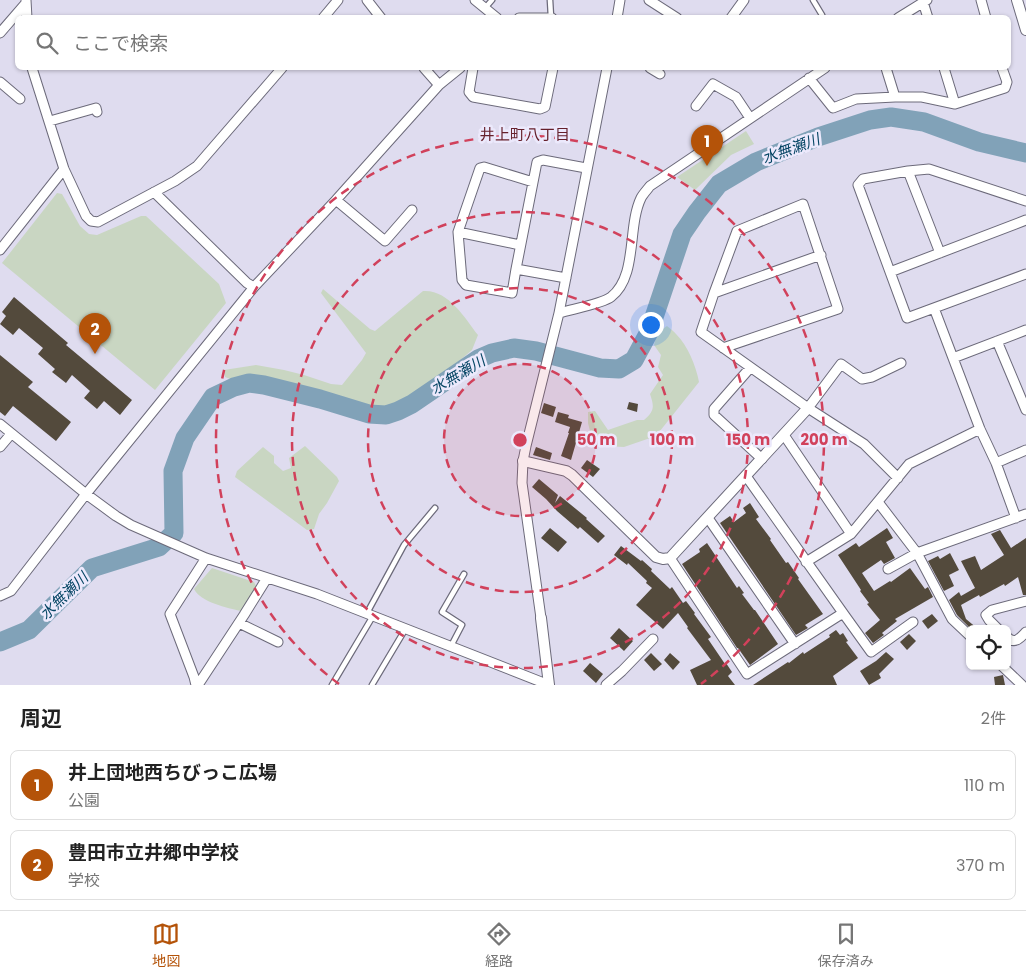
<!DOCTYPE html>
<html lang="ja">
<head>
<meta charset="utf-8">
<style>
	body { margin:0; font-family:Poppins,"Noto Sans JP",sans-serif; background:#f6f6f6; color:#222 }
	.controls { position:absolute; right:15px; bottom:15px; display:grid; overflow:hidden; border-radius:8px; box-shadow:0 1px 4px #0004 }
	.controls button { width:45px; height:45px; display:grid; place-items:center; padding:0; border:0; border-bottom:1px solid #e0e0e0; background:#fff; color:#222; font:25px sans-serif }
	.you { position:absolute; left:650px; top:324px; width:18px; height:18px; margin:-12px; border:4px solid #fff; border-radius:50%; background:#1a73e8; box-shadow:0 0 0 8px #1a73e833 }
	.badge { display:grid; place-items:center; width:32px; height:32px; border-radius:50%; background:#b45309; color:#fff; font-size:16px; font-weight:700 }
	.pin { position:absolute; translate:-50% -41px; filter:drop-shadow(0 1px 2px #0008) }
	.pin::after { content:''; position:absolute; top:26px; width:18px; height:15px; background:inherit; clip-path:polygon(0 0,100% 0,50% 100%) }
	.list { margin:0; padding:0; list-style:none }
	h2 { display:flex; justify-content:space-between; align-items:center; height:65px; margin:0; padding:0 20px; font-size:21px }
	h2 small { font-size:16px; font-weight:400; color:#767676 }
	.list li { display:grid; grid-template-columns:32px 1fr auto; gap:15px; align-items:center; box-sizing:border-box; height:70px; margin:0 10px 10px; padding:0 10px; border:1px solid #e0e0e0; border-radius:8px }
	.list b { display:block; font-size:19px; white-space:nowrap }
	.list p { margin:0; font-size:16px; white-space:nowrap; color:#767676 }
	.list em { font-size:16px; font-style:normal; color:#767676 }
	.icon { flex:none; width:28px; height:28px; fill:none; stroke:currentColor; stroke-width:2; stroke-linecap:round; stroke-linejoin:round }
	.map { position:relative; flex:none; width:1026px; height:685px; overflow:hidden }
	.search { position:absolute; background:#fff; box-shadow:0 1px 4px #0004; left:15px; right:15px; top:15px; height:55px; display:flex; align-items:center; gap:12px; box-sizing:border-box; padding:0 18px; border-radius:8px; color:#767676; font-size:19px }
	.sheet { height:225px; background:#fff }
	nav { display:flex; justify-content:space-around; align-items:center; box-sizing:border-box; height:70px; border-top:1px solid #e0e0e0; background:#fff; font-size:14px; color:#767676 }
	nav a { display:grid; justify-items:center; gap:2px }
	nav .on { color:#b45309 }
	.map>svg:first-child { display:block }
	.green { fill:#c9d6c2 }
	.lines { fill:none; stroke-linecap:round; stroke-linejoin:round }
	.river { stroke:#81a2b8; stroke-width:19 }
	.building { fill:#534a3c }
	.service-casing { stroke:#6c6a7a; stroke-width:7 }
	.minor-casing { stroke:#6c6a7a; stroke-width:11 }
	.tertiary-casing { stroke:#6c6a7a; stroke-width:12 }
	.service { stroke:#fff; stroke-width:4.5 }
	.minor { stroke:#fff; stroke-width:9 }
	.tertiary { stroke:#fff; stroke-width:10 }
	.ring { fill:none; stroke:#d1415b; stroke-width:2.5; stroke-dasharray:9 6 }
	.labels { text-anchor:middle; stroke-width:5; stroke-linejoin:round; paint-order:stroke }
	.neighbourhood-label { font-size:15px; fill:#65202b; stroke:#ece9fc }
	.water-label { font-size:15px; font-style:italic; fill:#054564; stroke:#ece9fc }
	.centre { fill:#d1415b; stroke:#ece9fc; stroke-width:2.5 }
	.ring-label { font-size:15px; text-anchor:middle; font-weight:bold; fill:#d1415b; stroke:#ece9fc; stroke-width:5; stroke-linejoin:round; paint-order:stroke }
</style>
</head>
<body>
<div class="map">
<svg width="1026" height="685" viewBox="0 0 1026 685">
	<rect width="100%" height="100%" fill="#dfdcef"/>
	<path class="green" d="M746,131l8,13 -23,11 -36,35 -18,-13z
		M57,193l5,1 18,32 9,8 8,1 44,-19h5l73,68 7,19 -71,87 -153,-127z
		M323,289l47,40 5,2 48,-40c25,-2 42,27 55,44l-6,15 -28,24 -25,19 -28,17h-20l-86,-24 -21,-4 -29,-1 -10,-4 -1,-7 32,-5 28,5 20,5 27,9 11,1 20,-25 4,-7 -45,-60z
		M667,326c3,3 7,5 9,8 12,12 20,32 23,48l-43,54 -32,11 -20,-1 -12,-7 -4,-16v-11l7,-1 13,19 29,-10h7c11,-9 10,-14 6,-26l13,-19 -5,-8 3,-12 -7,-10 3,-12z
		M305,446l32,31 2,4 -12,22 -8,11 -5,15 -7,1 -72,-53 2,-6 26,-24 11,9v7l9,8 8,-3 -2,-10z
		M212,568l42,14 3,6 -16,23c-13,-3 -41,-9 -47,-22z"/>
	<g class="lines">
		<path class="river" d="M0,642l29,-12 63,-62 67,-21 15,-14 -1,-62 12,-33 28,-41 21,-10 15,-4 15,2 56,14 49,15 17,1 12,-4 14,-7 66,-45 14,-6 22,-5 22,3 64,17 19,1 15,-9 15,-28 33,-98 15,-22 22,-28 37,-22 62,-25 52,-17 21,-3 33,5 55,20 47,11"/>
	</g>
	<path class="building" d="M14,297l54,46 -2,2 66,55 -12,15 -16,-14 -7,8 -13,-11 6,-7 -18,-16 -6,8 -14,-11 3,-3 -17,-15 5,-6 -24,-20 -6,7 -13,-11 6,-8 -4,-4z
		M0,355l33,27 -5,5 43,35 -15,19 -43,-35 -8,10 -5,-4z
		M629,402l9,2 -1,8 -10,-3z
		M544,403l12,4 -3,10 -12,-4z
		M558,412l11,3 -1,3 14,4 -11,38 -10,-4 8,-23h-1l2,-6 -15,-5z
		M536,447l16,6 -2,7 -17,-5z
		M587,460l13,9 -7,8 -12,-9z
		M539,479l19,16 -3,8 5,-7 27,22 -1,1 19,17 -7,7 -18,-16 -2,2 -21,-18 -11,-12 -14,-12z
		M750,503l9,14 -3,2 15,20 -1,1 16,23 2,-1 11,16 -1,1 25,35 -18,11 3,3 -12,7 -76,-112 10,-7 4,6 12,-9 -3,-5z
		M550,528l17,14 -9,10 -17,-14z
		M887,528l6,10 -7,4 9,16 -11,6 -3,-4 -19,13 12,18 16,-10 1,1 19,-14 15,21 3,-2 5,10 -38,22 2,2 -15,12 2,2 -11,8 -8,-10 15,-13 -13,-16 2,-1 -9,-12 1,-1 -23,-35 18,-12 3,4z
		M1000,530l11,18 15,-10v57h-3l-5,-18 -13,9 -1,-2 -24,13 -1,-2 -18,10 5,14 12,10h-7l-14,-14 -8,-15 10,-8 2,4 14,-8 -14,-27 14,-5 6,14 23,-15 -13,-21z
		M707,543l30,45 2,-2 5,7 -2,1 12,16h1l23,34 -28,21 -12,-17h-1l-55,-84 18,-12 -1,-3z
		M621,546l20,15 1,-1 10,9 -1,2 19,18 2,-2 11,16 3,-2 9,12 -1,1 17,23 -3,2 17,25 1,-1 6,9 -4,4 7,9h-38l-7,-15 21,-10 -24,-32 1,-1 -10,-14 -15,16 -27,-24 16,-17 -6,-5 1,-2 -19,-18 -1,2 -13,-10z
		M950,553l9,17 -10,5 5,11 -10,5 -16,-30 10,-5 2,3z
		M932,614l6,7 -10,8 -6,-8z
		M619,628l14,13 -9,10 -14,-13z
		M836,630l4,5 3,-2 5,8 -2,1 12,16 -25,18 4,9h-84l35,-23 1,1 14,-11 1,2 26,-17 -1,-2z
		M909,634l7,7 -9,9 -7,-8z
		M886,652l8,7 -15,15 2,4 -12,7 -9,-14 16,-10z
		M651,653l11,11 -8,7 -10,-11z
		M670,653l10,9 -7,8 -9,-10z
		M590,663l13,11 -7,9 -13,-12z
		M1003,675l2,10h-10l-1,-8z"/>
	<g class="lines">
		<defs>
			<path id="service" d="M550,0l1,17
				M813,0l9,15
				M485,8l7,-8
				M367,613l37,-68 31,-37
				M451,646l11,-21 -20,-13 22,-38
				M332,685l41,-69
				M372,685l34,-57"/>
			<path id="minor" d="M26,0l1,18
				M367,0l14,18
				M475,0l22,18
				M649,0l28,18
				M981,0l5,18
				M923,2l5,16
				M323,18l15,-18
				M519,18h33
				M617,18l3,-18
				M731,18l13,-18
				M898,18l29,-18
				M0,33l26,-30
				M32,68l32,101 22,47 5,5 7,1 77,-41 22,-15 85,-98
				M424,68l15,17
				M473,68l-4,24 4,5 67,12 5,-2 8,-39
				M650,68l10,6
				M886,68l9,29
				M944,68l11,36
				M809,78l24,30 23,-9 39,-2h27l33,7 50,-16 2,-6 -5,-14
				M0,82l20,17
				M696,106l17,-22 23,13 14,21
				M50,121l46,-13 1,4
				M908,171l32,82
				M154,192l93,91 7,4
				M336,200l49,41 27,-31
				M1026,201l-97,-32 -21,2 -45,8 -5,6 49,133 119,-44
				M458,232l62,13
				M0,250l64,-81
				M516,269l-4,24 -46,-8 -4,-5 -4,-48 22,-64 4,-1 49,15
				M890,272l136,-52
				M566,278l-50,-9 21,-107 6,-2 43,8
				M714,293l107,-38
				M934,308l46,121 16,34 20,55
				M559,313c13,-4 43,-9 52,-16 27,-21 16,-70 30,-99 2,-4 6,-8 9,-12l175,-118
				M997,341l29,69
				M723,348l115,-39 -35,-105 -66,27 -23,62 -13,39 107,76 56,36 34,34
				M953,358l73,-28
				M750,368l-36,41v6l48,44
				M808,408l33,-44 21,15 10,-2 29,-14
				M0,424l86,70 30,22 15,9 75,33 111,36 232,91
				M784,435l67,99
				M0,447l11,-13
				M996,463l30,-13
				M878,502l39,51 35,66 18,17
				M708,518l87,126
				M670,558l77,116 96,-61 -97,-137
				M806,562l45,-28 58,-70 71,-35
				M888,569l29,-16 109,-39
				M0,596l11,-5 75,-97 168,-207 82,-87 103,-115 21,-17
				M843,613l28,39 42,-30
				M541,618l-19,-135 1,-22 3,-15 33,-133 48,-245
				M239,623l39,19
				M998,629l-9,-9 -3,-5 6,-5 34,-9
				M1007,637c8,8 13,1 19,-5
				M1002,666l20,19
				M196,685l-2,-8 -24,-63 36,-56
				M198,685l46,-70 23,-37
				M606,685l16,-14 31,-32"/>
			<path id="tertiary" d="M1017,0l9,30
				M523,461l43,10 6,4 84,82 7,2 7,-1 138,-150
				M541,618l8,67"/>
		</defs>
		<use href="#service" class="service-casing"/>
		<use href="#minor" class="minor-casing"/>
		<use href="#tertiary" class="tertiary-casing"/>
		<use href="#service" class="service"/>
		<use href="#minor" class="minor"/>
		<use href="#tertiary" class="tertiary"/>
	</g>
	<circle cx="520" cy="440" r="76" fill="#d1415b" fill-opacity=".12"/>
	<g class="ring">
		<circle cx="520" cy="440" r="76"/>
		<circle cx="520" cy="440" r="152"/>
		<circle cx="520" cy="440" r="228"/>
		<path d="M339 684A304 304 0 1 1 701 684"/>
	</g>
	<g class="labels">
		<g class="neighbourhood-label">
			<text x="525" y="140">井上町八丁目</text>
		</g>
		<g class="water-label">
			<text transform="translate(791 149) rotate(-20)" y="5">水無瀬川</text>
			<text transform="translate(458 375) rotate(-31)" y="5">水無瀬川</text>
			<text transform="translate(64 596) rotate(-44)" y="5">水無瀬川</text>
		</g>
	</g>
	<circle cx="520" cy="440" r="8" class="centre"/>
	<g class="ring-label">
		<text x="596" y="445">50 m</text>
		<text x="672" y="445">100 m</text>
		<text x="748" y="445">150 m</text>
		<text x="824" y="445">200 m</text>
	</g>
</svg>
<div class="controls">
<button><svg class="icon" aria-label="locate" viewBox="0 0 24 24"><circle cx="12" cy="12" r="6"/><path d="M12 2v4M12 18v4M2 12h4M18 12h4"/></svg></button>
</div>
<div class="you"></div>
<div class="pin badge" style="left:707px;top:166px">1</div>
<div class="pin badge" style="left:95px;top:354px">2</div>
<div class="search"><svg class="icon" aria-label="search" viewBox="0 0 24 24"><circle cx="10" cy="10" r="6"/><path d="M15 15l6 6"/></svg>ここで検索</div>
</div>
<section class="sheet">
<h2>周辺<small>2件</small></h2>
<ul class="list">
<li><span class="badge">1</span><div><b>井上団地西ちびっこ広場</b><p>公園</p></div><em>110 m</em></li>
<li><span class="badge">2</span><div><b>豊田市立井郷中学校</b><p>学校</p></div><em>370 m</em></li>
</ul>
</section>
<nav>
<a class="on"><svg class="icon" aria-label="map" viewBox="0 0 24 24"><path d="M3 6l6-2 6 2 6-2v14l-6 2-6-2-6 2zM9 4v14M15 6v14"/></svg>地図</a>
<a><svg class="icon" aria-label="directions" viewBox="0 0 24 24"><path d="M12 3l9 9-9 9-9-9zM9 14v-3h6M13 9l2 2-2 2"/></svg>経路</a>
<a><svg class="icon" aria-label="saved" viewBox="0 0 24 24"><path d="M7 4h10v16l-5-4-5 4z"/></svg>保存済み</a>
</nav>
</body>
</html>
